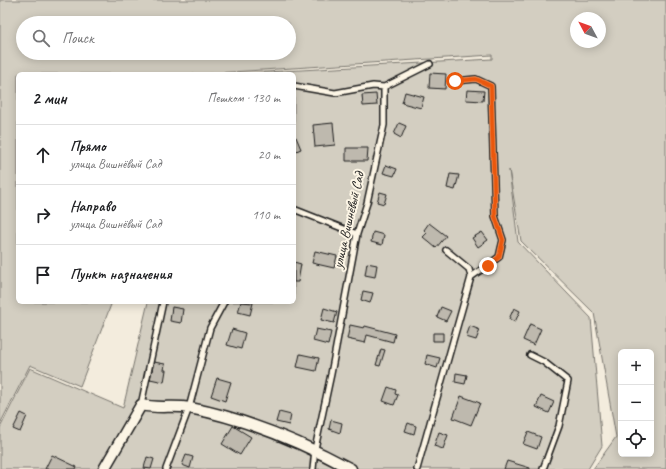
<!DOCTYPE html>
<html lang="ru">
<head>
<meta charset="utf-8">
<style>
	body { margin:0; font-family:Caveat,sans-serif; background:#f2f2f2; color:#202124 }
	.controls { position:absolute; right:12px; bottom:12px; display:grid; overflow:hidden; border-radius:6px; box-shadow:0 2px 10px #0003 }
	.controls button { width:36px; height:36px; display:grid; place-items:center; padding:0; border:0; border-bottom:1px solid #e0e0e0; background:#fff; color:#202124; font:20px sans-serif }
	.compass { position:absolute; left:570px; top:12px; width:36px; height:36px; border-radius:50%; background:#fff; box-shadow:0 2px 10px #0003; rotate:311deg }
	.stop { position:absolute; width:12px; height:12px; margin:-9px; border:3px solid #ea580c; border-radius:50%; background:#fff }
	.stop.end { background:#ea580c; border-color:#fff; box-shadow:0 1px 4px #0008 }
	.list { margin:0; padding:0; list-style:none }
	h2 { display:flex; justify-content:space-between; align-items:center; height:52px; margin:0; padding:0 16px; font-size:17px }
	h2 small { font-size:13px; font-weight:400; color:#757577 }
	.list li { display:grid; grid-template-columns:26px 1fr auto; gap:12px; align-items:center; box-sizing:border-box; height:60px; padding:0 16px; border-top:1px solid #e0e0e0 }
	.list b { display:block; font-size:15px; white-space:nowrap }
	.list p { margin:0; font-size:13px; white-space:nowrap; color:#757577 }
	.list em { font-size:13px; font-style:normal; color:#757577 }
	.icon { flex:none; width:22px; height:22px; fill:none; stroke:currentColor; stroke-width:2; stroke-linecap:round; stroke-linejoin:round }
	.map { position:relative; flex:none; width:666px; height:469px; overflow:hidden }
	.search { position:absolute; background:#fff; box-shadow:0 2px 10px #0003; left:16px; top:16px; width:280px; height:44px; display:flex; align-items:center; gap:10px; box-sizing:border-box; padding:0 14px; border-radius:22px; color:#757577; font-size:15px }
	.panel { position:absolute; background:#fff; box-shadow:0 2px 10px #0003; left:16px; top:72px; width:280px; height:232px; border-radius:6px }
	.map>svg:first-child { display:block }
	.green { fill:#d3cec1; stroke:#78756e; fill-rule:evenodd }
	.building { fill:#beb9ae; stroke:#1c1c1c }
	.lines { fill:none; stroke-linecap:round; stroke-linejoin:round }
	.lane-casing { stroke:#1c1c1c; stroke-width:8 }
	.street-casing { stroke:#1c1c1c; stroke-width:13 }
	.lane { stroke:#fcf5e5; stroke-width:5 }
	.street { stroke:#fcf5e5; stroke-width:10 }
	.route { stroke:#ea580c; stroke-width:5 }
	.labels { text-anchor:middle; stroke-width:4; stroke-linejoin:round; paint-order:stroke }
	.street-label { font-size:14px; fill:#1c1c1c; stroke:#fcf5e5 }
</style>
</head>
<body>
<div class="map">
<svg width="666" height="469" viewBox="0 0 666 469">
	<rect width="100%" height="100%" fill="#f3ecdd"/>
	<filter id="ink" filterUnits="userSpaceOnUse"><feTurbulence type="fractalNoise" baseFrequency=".025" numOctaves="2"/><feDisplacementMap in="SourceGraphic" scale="8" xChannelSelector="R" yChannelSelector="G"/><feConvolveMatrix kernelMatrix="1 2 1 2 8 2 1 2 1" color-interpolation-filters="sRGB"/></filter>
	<g filter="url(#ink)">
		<path class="green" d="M0,0h666v469h-73l23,-32 -22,-124 -73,-72 -12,-71 9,72 73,76 11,128 -14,23h-588v-41l30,-60 93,40 25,-106h146v-228h-62l260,-15v-4l-291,19h-183v228h94l-32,84 -50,-21 -30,59zM576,18h24v24h-24zM23,23h266v30h-266zM621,352h30v102h-30z"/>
		<path class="building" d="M430,73l16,1 -1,15 -16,-1z
			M467,90l17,1 -1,10 -17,-1z
			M405,92l19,5 -3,11 -19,-5z
			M376,94l1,11 -14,1 -1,-11z
			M333,123l2,22 -20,2 -2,-22z
			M399,123l7,3 -5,12 -7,-4z
			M296,137l5,12 -7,3v-14z
			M346,148h22l-1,13h-21z
			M386,165l11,4 -3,7 -11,-3z
			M450,174l9,1 -4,15 -8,-2z
			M380,192l7,2 -3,10 -7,-2z
			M429,223l17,13 -10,12 -13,-11 4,-4 -3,-3z
			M373,232l11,3 -2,10 -11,-3z
			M482,232l6,8 -10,7 -6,-9z
			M315,251l22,5 -3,12 -22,-5z
			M294,262l7,2 -3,18h-4z
			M367,263l10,2 -2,12 -10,-2z
			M363,291l10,2 -3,10 -9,-3z
			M241,302l12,1 -3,12 -12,-3z
			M172,307l11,2 -2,14 -11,-2z
			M441,307l10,4 -5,10 -9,-4z
			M324,308l13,4 -3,11 -13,-3z
			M514,308l6,3 -5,11 -6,-3z
			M530,324l11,5 -7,16 -11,-5z
			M350,325l14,3 1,-2 30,8 -2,8 -26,-7 -2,8 -18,-4z
			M470,326l10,4 -4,10 -10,-3z
			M232,329l13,4 -4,16 -14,-4z
			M316,329l15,3 -3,13 -15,-4z
			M433,333h10v8h-10z
			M381,349l4,1 -5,16 -4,-1z
			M300,354l19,4 -3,13 -19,-4z
			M427,355l13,3 -3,10 -12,-4z
			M154,362l11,2 -1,6h2l-2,12 -14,-3z
			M456,373l11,2 -2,9 -10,-2z
			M217,378l14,4 -6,19 -14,-5z
			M388,387l8,3 -1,4 3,1 -4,10 -11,-4z
			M461,396l19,7 -9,22 -18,-7z
			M541,396l13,6 -5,11 -13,-6z
			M279,412l12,3 -2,10 -13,-3z
			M21,413l6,3 -7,16 -7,-3z
			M331,420l11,3 -2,10 -11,-4z
			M408,423l8,3 -2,8 -9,-3z
			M233,426l18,11 -11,18 -18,-11z
			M439,432l9,3 -5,14 -9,-3z
			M528,432l13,5 -4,12 -14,-5z
			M52,455l25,12 -1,2h-31z
			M186,455l7,2 -3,11 -8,-3z
			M147,457l7,2 -3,10 -7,-1z
			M507,461l23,7v1h-26z"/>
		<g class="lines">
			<defs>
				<path id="lane" d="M294,86l41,7 38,-7 11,1v38l-17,78 -10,31 -26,140 -16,75 -2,20
					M384,87l46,-23
					M296,210l61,24
					M446,250l23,19 2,8
					M530,355l14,7 24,19 -9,45 -16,43
					M141,405l22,-103
					M166,469l23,-61 21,-80 14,-26
					M417,469l54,-192 28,-20 4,-17 -8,-24 -4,-130 -15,-7 -21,2"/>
				<path id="street" d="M104,469l37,-64c18,4 33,0 49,3 57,11 111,34 161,61"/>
			</defs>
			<use href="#lane" class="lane-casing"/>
			<use href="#street" class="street-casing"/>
			<use href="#lane" class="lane"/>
			<use href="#street" class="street"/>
		</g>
	</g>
	<g class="lines" filter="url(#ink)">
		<path class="route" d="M455,81l21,-2 15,7 4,130 8,24 -4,17 -11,9"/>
	</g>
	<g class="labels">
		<g class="street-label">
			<text transform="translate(348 220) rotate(-77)" y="5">улица Вишнёвый Сад</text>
		</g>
	</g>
</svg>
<div class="controls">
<button>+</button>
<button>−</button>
<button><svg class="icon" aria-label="locate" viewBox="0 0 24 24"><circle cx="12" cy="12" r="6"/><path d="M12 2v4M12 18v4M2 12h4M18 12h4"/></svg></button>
</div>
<svg class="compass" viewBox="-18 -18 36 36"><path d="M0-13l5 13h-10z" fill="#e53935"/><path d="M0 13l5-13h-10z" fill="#757577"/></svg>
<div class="stop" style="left:455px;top:81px"></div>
<div class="stop end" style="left:488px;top:266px"></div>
<div class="search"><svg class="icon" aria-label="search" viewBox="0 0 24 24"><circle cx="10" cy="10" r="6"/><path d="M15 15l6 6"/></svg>Поиск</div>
<section class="panel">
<h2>2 мин<small>Пешком · 130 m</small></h2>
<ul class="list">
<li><svg class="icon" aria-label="ahead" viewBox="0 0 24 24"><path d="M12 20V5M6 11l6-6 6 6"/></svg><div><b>Прямо</b><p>улица Вишнёвый Сад</p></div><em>20 m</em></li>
<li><svg class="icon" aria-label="right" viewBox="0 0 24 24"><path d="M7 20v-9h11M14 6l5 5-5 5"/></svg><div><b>Направо</b><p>улица Вишнёвый Сад</p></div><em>110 m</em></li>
<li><svg class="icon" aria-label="arrive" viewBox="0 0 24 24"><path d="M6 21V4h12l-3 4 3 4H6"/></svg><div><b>Пункт назначения</b></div></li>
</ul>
</section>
</div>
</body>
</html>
